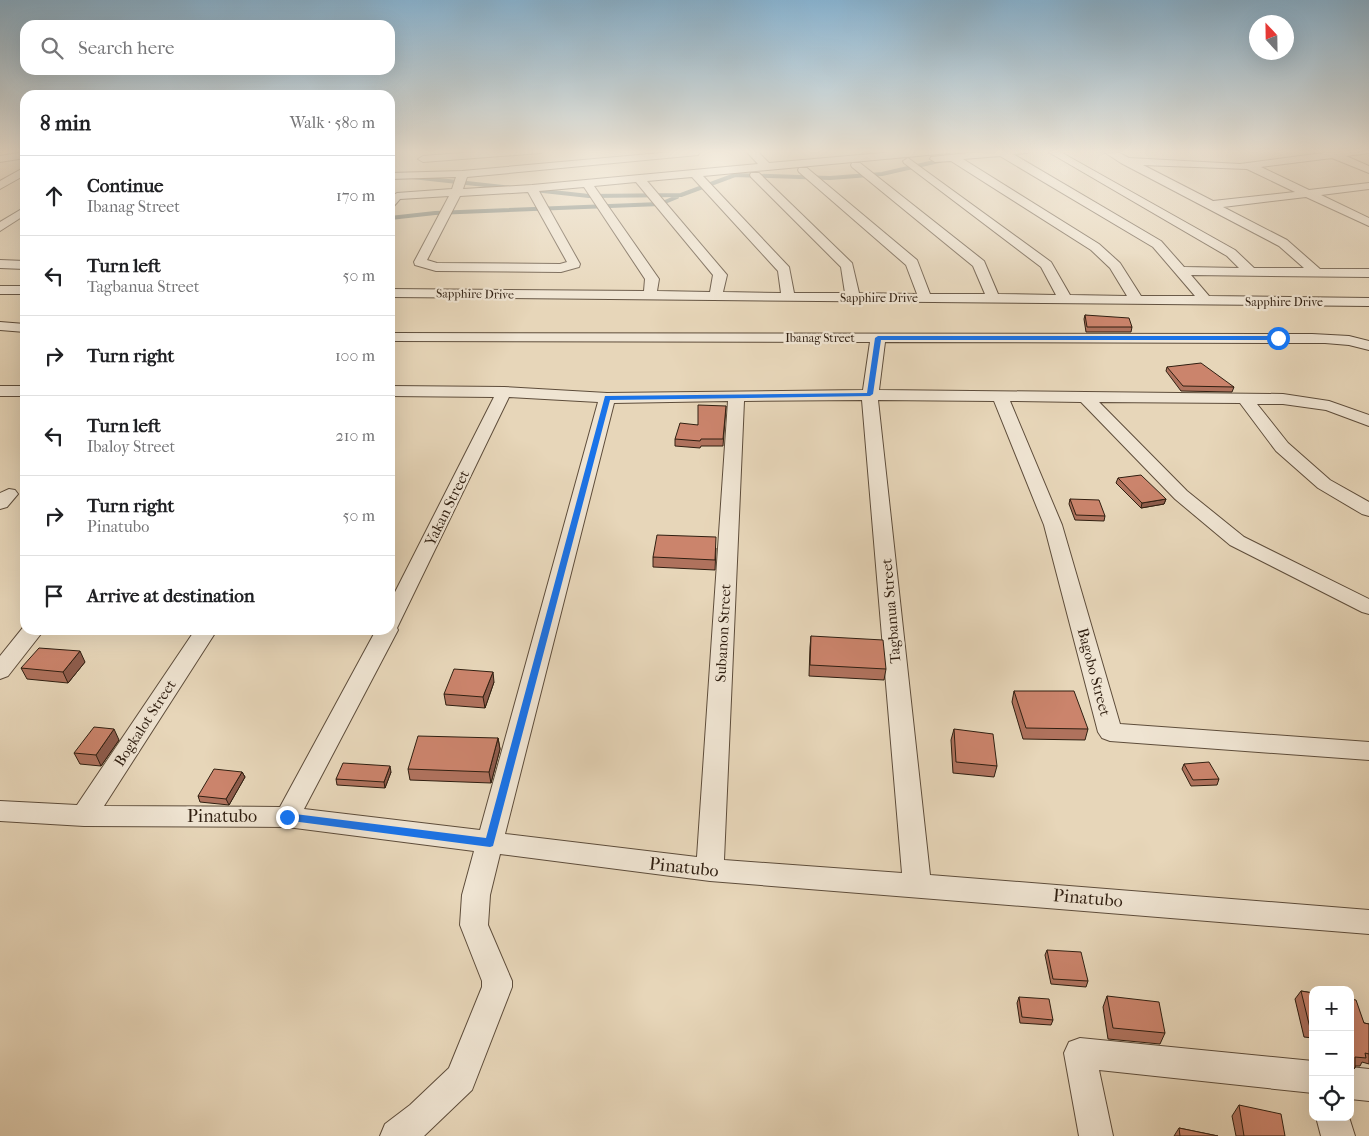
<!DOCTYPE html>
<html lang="en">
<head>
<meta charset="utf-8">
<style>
	body { margin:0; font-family:"IM FELL French Canon",serif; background:#f2f2f2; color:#202124 }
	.controls { position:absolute; right:15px; bottom:15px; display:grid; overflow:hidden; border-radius:10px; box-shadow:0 5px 20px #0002 }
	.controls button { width:45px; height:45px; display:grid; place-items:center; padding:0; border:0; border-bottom:1px solid #e0e0e0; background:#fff; color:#202124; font:25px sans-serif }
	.compass { position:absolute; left:1249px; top:15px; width:45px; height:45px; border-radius:50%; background:#fff; box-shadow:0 5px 20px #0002; rotate:338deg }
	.stop { position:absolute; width:15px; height:15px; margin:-11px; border:4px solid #1a73e8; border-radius:50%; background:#fff }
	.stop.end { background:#1a73e8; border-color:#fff; box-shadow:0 1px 5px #0008 }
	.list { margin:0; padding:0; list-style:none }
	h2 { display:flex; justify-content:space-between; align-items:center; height:65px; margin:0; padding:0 20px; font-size:21px }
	h2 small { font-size:16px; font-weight:400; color:#757577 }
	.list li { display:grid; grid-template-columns:32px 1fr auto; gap:15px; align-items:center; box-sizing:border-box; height:80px; padding:0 20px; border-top:1px solid #e0e0e0 }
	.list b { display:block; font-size:19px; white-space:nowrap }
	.list p { margin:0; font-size:16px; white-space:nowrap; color:#757577 }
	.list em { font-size:16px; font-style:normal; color:#757577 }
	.icon { flex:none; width:28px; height:28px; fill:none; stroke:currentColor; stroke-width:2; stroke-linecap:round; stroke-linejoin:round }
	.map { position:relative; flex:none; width:1369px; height:1136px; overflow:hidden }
	.search { position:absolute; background:#fff; box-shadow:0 5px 20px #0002; left:20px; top:20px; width:375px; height:55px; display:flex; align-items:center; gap:12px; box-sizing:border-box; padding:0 18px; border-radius:15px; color:#757577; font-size:19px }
	.panel { position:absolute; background:#fff; box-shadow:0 5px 20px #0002; left:20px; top:90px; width:375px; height:545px; border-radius:15px }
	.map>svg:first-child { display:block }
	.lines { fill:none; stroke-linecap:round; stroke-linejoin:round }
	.stream { stroke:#6e7a75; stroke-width:4 }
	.street-casing { stroke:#5e4d3b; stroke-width:2 }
	.street { fill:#efe4d2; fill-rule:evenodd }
	.wall { fill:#af725d; stroke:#301f11 }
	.shaded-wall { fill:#8e5c4c; stroke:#301f11 }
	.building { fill:#cb846c; stroke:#301f11 }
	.route { fill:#1a73e8 }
	.labels { text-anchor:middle; stroke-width:4.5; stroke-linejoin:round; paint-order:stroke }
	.far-street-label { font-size:12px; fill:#301f11; stroke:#efe4d2 }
	.street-label { font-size:15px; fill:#301f11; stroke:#efe4d2 }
	.near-street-label { font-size:18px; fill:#301f11; stroke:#efe4d2 }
</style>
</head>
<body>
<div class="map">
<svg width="1369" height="1136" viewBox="0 0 1369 1136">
	<rect width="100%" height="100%" fill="#e7d6b9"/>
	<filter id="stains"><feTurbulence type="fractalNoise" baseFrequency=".004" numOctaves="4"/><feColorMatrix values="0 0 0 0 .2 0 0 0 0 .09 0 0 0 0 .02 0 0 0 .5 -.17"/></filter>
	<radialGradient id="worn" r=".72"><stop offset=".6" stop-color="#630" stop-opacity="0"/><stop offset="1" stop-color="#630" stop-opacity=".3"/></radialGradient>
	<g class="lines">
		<path class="stream" d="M412,177l100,11
			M534,190l55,6 92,-1 54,-20 95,3 52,-4 61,-14
			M390,218l45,-5 225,-9 17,-7"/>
		<defs>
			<path id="street" d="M501,150h45l-5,3 -118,9 -5,-3 5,-3z
				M694,150l5,3 -1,2 -231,22 -4,12 69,-4 226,-21 -13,-14h11l13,13 147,-13h38l-5,3 -246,23 86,91 5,26h51l-4,-26 -90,-90 -1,-2 1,-2h8l93,90 7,30 58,1 -11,-29 -107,-93 -1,-2 1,-2h8l110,92 13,34h55l-12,-28 -121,-99 -1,-2 1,-2h8l124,98 14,33 58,1 -15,-28 -137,-104 -1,-2 5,-3 143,104 19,33 57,1 -17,-28 -19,-18 -140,-89 -16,1 -5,-3 1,-2 65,-7h36l-5,3 -14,1 148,87 23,26 55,1 -12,-12 -182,-106h12l178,100 19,18h50l-25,-22 -158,-83 -20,-13h13l15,8 111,6 106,-14h23v3l-23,3 23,10v7l-37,-15 -71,9 48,23 60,-7v6l-48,6 48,23v8l-63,-29 -83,10 64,33 33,29h49v8l-178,-2 18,21 160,2v8l-979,-9v-8l254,2 1,-12 -61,-92 -45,4 41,73 -1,3 -18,5 -125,-1 -21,-6 -1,-3 35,-66 -49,3 -6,7 -4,1v-10l7,-4 55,-4 4,-12 -66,2v-6l72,-2zM1000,156l153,91 42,49h-54l-21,-33 -21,-19 -136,-85zM1143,165l104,4 48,23 -82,9zM692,177l86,94 3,22 -58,-1 4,-17 -80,-94zM636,182l77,93 -3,17 -53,-1 2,-12 -65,-93zM528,192l39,70 -7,2 -123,-1 -10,-3 33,-64z
				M25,152v6l-25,4v-6z
				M25,167v8l-25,14v-8z
				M25,207v8l-25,16v-9z
				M0,260l25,1v8l-25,-1z
				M0,286h25v8h-25z
				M0,322l25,2v8l-25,-2z
				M390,333l922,1 37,2 20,5v9l-20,-5 -24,-2 -440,-1 -6,48 404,4 46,7 40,14v11l-43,-16 -43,-6h-26l31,39 42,37 39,22v14l-7,-2 -44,-26 -42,-37 -36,-48 -141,-1 88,89 57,46 125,62v15l-7,-2 -132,-67 -55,-46 -94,-97 -71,-1 52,124 58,199 249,18v18l-259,-19 -8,-3 -4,-6 -54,-207 -50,-124 -116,-1 52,475 439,35v24l-659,-53 -210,-27 -10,41 -2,30 24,56v6l-40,103 -48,46h-44l5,-12 25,-19 39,-37 33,-81v-6l-22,-56 2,-30 12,-44 -187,-24 -203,-1 -84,-5v-20l77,4 118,-175h22l-113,176 176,1 96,-177h14v-28l104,-205 -104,-1v-10l114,1 103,6 256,-3 7,-48 -480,-1zM509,397l89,5 -118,428 -176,-21 94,-179 -1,-2zM862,400l40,473 -178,-13 20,-459zM728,401l-31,456 -192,-23 109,-431z
				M0,386h25v10h-25z
				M9,489l6,1 3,4 -11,13 -7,2v-16z
				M25,625v5h19l-36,46 -8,3v-23z
				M1080,1038l233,23v32l-214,-23 14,66h-34l-15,-83 5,-11z
				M1350,1067l19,2v32l-19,-2z
				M1316,1117h33l6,19h-34z"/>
		</defs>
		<use href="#street" class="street-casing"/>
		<use href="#street" class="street"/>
	</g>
	<path class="wall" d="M1085,315l47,12 -1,5h-45l-2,-13z
		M1167,367l67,20 -2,5 -51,-1 -15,-20z
		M726,406l-3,40h-22l-1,2 -25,-2v-7l23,-14z
		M1118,478l48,21 -2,5 -23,4 -25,-25z
		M1070,499l35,17 -1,5 -29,-1 -6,-16z
		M716,548l-1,22 -62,-3v-10z
		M811,636l75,33 -2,11 -75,-4 1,-29z
		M85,662l-17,21 -41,-4 -6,-11z
		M494,682l-9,26 -39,-3 -2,-11z
		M1014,691l74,38 -3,11 -62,-1 -11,-37z
		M954,729l43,37 -3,11 -41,-4 -2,-33z
		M498,738l2,11 -9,34 -81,-3 -2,-11z
		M119,740l-18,26 -21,-2 -6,-11z
		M1184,764l35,15 -2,6 -26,1 -9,-17z
		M242,772l3,5 -16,28 -29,-3 -2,-6z
		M391,772l-6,16 -48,-3 -1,-6z
		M1047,950l41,31 -2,6 -35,-3 -6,-29z
		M1301,991l12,2v45l-9,-1 -9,-38z
		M1107,996l58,37 -5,11 -52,-5 -5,-32z
		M1019,997l34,23 -2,5 -31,-2 -3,-20z
		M1350,999l14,24 5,1v40l-7,-2 -2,4h-5v2l-5,5z
		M1239,1105l46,31h-49l-4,-20z
		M1179,1128l39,8h-44z"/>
	<path class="shaded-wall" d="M1166,499l-2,5 -23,4 1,-5z
		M80,651l5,11 -17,21 -5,-11z
		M493,672l1,10 -9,26 -2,-11z
		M114,729l5,11 -18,26 -5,-11z
		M498,738l2,11 -9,34 -2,-11z
		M390,766l1,6 -6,16 -1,-6z
		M242,772l3,5 -16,28 -3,-6z"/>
	<path class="building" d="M1085,315l44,3 3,9h-45z
		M1201,363l33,24 -51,-1 -16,-19z
		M698,405l28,1 -3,33h-22l-1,2 -25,-2 5,-16 18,2z
		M1141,475l25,24 -24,4 -24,-25z
		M1070,499l29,1 6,16 -29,-1z
		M657,535l59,2 -1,23 -62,-3z
		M811,636l72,4 3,29 -76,-4z
		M39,648l41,3 -17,21 -42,-4z
		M454,669l39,3 -10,25 -39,-3z
		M1014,691h60l14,38 -62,-1z
		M94,727l20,2 -18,26 -22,-2z
		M954,729l39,5 4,32 -41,-4z
		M418,736l80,2 -9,34 -81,-3z
		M1209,762l10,17 -26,1 -9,-16z
		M343,763l47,3 -6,16 -48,-3z
		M214,769l28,3 -16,27 -28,-3z
		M1047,950l34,2 7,29 -35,-2z
		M1301,991l12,2v35h-3z
		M1107,996l52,6 6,31 -52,-5z
		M1019,997l30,2 4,21 -31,-3z
		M1350,999l6,1 8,23 5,1v30l-4,-1 1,5 -11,-1v11l-5,-1z
		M1239,1105l42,9 4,22h-41z
		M1179,1128l39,8h-38z"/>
	<linearGradient id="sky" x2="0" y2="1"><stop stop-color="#88b5d4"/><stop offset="0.49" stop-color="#f4ede0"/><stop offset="1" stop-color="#f4ede0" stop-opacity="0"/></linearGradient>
	<rect width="1369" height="309" fill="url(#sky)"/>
	<path class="route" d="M878,336h400l3,2 -3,2h-397l-8,54 -3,2 -260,4 -117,446 -3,1 -206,-27 -2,-3 2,-3 3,-1 199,25 119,-442 262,-3 8,-55z"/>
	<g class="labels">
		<g class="far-street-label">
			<text transform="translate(475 294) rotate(1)" y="4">Sapphire Drive</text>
			<text x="879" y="302">Sapphire Drive</text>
			<text x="1284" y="306">Sapphire Drive</text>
			<text x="820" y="342">Ibanag Street</text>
		</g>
		<g class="street-label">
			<text transform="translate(447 508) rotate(-64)" y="5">Yakan Street</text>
			<text transform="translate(891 611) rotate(-95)" y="5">Tagbanua Street</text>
			<text transform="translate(723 633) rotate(-87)" y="5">Subanon Street</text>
			<text transform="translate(1094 672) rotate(75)" y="5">Bagobo Street</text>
			<text transform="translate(145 723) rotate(-57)" y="5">Bogkalot Street</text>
		</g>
		<g class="near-street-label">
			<text x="222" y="822">Pinatubo</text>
			<text transform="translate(684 867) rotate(6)" y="6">Pinatubo</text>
			<text transform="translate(1088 898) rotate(5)" y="6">Pinatubo</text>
		</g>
	</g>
	<rect width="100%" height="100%" filter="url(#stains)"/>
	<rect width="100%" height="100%" fill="url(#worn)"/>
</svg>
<div class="controls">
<button>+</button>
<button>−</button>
<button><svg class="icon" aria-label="locate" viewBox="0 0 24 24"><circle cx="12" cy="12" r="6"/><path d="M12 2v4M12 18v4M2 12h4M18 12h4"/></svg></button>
</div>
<svg class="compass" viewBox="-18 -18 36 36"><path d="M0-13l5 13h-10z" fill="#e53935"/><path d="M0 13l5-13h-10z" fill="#757577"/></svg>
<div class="stop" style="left:1278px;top:338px"></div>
<div class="stop end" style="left:287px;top:817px"></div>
<div class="search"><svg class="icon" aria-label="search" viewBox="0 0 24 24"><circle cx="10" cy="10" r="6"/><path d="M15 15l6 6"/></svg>Search here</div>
<section class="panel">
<h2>8 min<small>Walk · 580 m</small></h2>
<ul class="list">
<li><svg class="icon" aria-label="ahead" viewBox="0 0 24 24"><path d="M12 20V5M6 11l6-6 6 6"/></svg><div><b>Continue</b><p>Ibanag Street</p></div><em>170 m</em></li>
<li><svg class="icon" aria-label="left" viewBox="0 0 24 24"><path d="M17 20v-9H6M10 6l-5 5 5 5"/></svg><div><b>Turn left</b><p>Tagbanua Street</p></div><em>50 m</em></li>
<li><svg class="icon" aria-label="right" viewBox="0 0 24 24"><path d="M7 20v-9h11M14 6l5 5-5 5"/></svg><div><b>Turn right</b></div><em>100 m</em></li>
<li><svg class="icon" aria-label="left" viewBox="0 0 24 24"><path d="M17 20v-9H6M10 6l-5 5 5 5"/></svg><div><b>Turn left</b><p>Ibaloy Street</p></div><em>210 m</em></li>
<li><svg class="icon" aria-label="right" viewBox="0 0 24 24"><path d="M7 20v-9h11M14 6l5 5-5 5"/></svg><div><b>Turn right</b><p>Pinatubo</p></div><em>50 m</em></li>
<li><svg class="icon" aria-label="arrive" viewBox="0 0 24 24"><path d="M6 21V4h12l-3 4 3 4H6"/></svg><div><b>Arrive at destination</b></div></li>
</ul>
</section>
</div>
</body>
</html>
